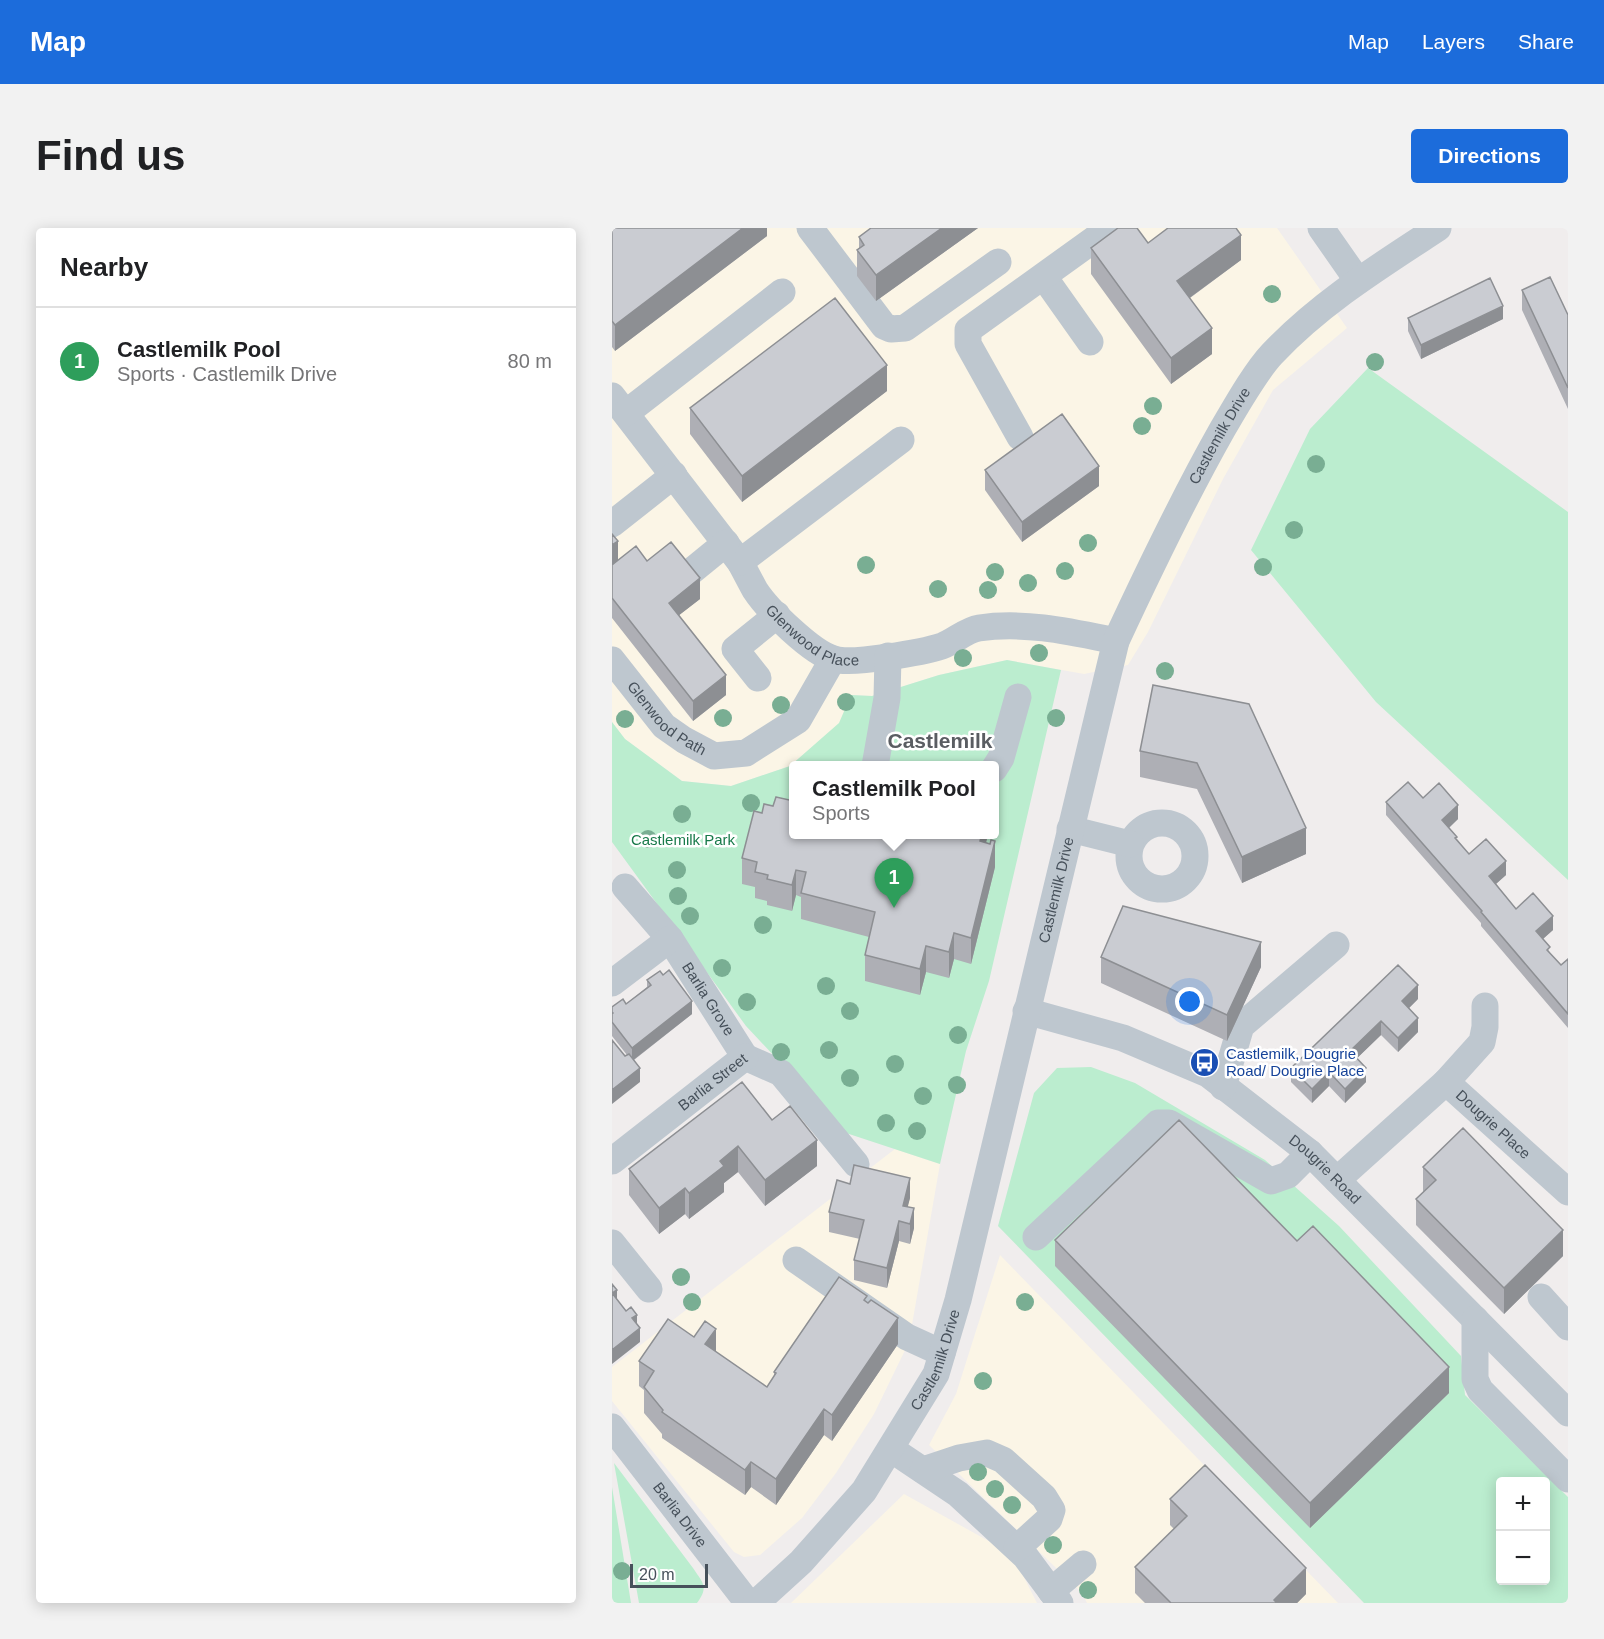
<!DOCTYPE html>
<html lang="en">
<head>
<meta charset="utf-8">
<style>
	body { margin:0; font-family:Helvetica,sans-serif; background:#f2f2f2; color:#202124 }
	.controls { position:absolute; right:18px; bottom:18px; display:grid; overflow:hidden; border-radius:6px; box-shadow:0 3px 15px #0003 }
	.controls button { width:54px; height:54px; display:grid; place-items:center; padding:0; border:0; border-bottom:2px solid #e0e0e0; background:#fff; color:#202124; font:30px sans-serif }
	.scale { position:absolute; left:18px; bottom:15px; width:78px; box-sizing:border-box; padding-left:6px; border:3px solid #46505a; border-top:0; font-size:16px; line-height:21px; white-space:nowrap; color:#46505a; -webkit-text-stroke:4px #fff; paint-order:stroke }
	.you { position:absolute; left:578px; top:774px; width:21px; height:21px; margin:-15px; border:4px solid #fff; border-radius:50%; background:#1a73e8; box-shadow:0 0 0 9px #1a73e833 }
	.badge { display:grid; place-items:center; width:39px; height:39px; border-radius:50%; background:#1c6cdb; color:#fff; font-size:20px; font-weight:700 }
	.pin { position:absolute; translate:-50% -50px; filter:drop-shadow(0 2px 3px #0008) }
	.pin::after { content:''; position:absolute; top:32px; width:21px; height:18px; background:inherit; clip-path:polygon(0 0,100% 0,50% 100%) }
	.popup { position:absolute; left:177px; top:533px; width:210px; height:78px; box-sizing:border-box; display:grid; place-content:center; border-radius:6px; background:#fff; filter:drop-shadow(0 2px 4px #0005); font-size:20px; white-space:nowrap; color:#757577 }
	.popup b { font-size:22px; color:#202124 }
	.popup::after { content:''; position:absolute; left:50%; top:100%; margin-left:-12px; border:12px solid transparent; border-top-color:#fff }
	.list { margin:0; padding:0; list-style:none }
	h2 { display:flex; justify-content:space-between; align-items:center; height:78px; margin:0; padding:0 24px; font-size:26px }
	h2 small { font-size:20px; font-weight:400; color:#757577 }
	.list li { display:grid; grid-template-columns:39px 1fr auto; gap:18px; align-items:center; box-sizing:border-box; height:108px; padding:0 24px; border-top:2px solid #e0e0e0 }
	.list b { display:block; font-size:22px; white-space:nowrap }
	.list p { margin:0; font-size:20px; white-space:nowrap; color:#757577 }
	.list em { font-size:20px; font-style:normal; color:#757577 }
	.map { position:relative; flex:none; width:956px; height:1375px; overflow:hidden; border-radius:6px }
	header { display:flex; align-items:center; gap:36px; box-sizing:border-box; height:84px; padding:0 30px; background:#1c6cdb; color:#fff }
	header strong { font-size:28px }
	nav { display:flex; gap:33px; margin-inline-start:auto; font-size:21px }
	.intro { display:flex; align-items:center; justify-content:space-between; box-sizing:border-box; height:144px; padding:0 36px }
	h1 { margin:0; font-size:42px }
	.button { padding:15px 27px; border-radius:6px; background:#1c6cdb; color:#fff; font-size:21px; font-weight:700 }
	main { display:flex; gap:36px; padding:0 36px }
	aside { flex:1; background:#fff; border-radius:6px; box-shadow:0 3px 15px #0003 }
	.map>svg:first-child { display:block }
	.commercial { fill:#fbf5e6 }
	.green { fill:#bbedcf; fill-rule:evenodd }
	.lines { fill:none; stroke-linecap:round; stroke-linejoin:round }
	.minor { stroke:#bec7cf; stroke-width:27 }
	.tree { fill:#79ae93 }
	.wall { fill:#aeafb5 }
	.shaded-wall { fill:#8d8f93 }
	.building { fill:#caccd2; stroke:#8d8f93; stroke-width:1.5 }
	.labels { text-anchor:middle; stroke-width:5; stroke-linejoin:round; paint-order:stroke }
	.street-label { font-size:15px; fill:#46505a; stroke:#fff }
	.park-label { font-size:15px; fill:#187a4a; stroke:#fff }
	.transit-label { font-size:15px; fill:#164399; stroke:#fff; text-anchor:start }
	.district-label { font-size:21px; font-weight:bold; fill:#5a5d62; stroke:#fff }
</style>
</head>
<body>
<header>
<strong>Map</strong>
<nav><a>Map</a><a>Layers</a><a>Share</a></nav>
</header>
<div class="intro"><h1>Find us</h1><a class="button">Directions</a></div>
<main>
<aside>
<h2>Nearby<small></small></h2>
<ul class="list">
<li><span class="badge" style="background:#2e9e5b">1</span><div><b>Castlemilk Pool</b><p>Sports · Castlemilk Drive</p></div><em>80 m</em></li>
</ul>
</aside>
<div class="map">
<svg width="956" height="1375" viewBox="0 0 956 1375">
	<rect width="100%" height="100%" fill="#f0eded"/>
	<path class="commercial" d="M0,0h665l70,100 -74,62 -50,89 -75,153 -20,33 -44,9 -77,-14 -68,15 -67,21 -20,-1 -12,28 -50,43 -59,20 -49,-5 -57,-42 -13,-17z
		M283,921l45,15 -31,178 -35,72 -38,59 -34,45 -42,37 -16,2 -10,-5 -122,-151v-34z
		M388,1027l338,348h-251l-5,-10 -153,-148 27,-51z
		M292,1266l108,60 25,49h-246z"/>
	<path class="green" d="M756,140l200,144v368l-192,-178 -125,-152 59,-121z
		M395,432l54,10 -72,311 -23,70 -26,113 -94,-31 -100,-107 -134,-184v-120l13,17 57,42 49,5 59,-20 49,-43 12,-28 21,1 67,-21zM182,538h200v68h-200z
		M479,839l44,16 130,77 74,66 122,130 4,39 103,102v106h-204l-366,-377 36,-133 23,-25zM888,1254h45v98h-45z
		M2,1235l79,105c10,15 16,19 4,35h-58z
		M0,1259l19,116h-19z"/>
	<g class="lines">
		<g class="minor">
			<path d="M198,0l74,98 7,3 14,-1 93,-66"/>
			<path d="M709,0l37,53"/>
			<path d="M432,49l46,65"/>
			<path id="s1" d="M0,168l128,166c5,9 10,19 15,28 13,20 57,63 79,69 17,6 90,-7 108,-13 13,-5 24,-16 37,-18 46,-7 93,4 137,13"/>
			<path d="M14,185l156,-121"/>
			<path d="M408,209l-52,-93v-14l142,-102"/>
			<path d="M0,296l62,-49"/>
			<path d="M128,334l161,-122"/>
			<path d="M76,346l38,-31"/>
			<path id="s2" d="M0,432l52,66 20,14 30,16 32,-3 52,-33 35,-61"/>
			<path d="M146,450l-23,-29 42,-34"/>
			<path d="M263,538l12,-68 1,-42"/>
			<path d="M382,541l7,-11 17,-61"/>
			<circle cx="550" cy="628" r="33"/>
			<path d="M458,601l60,15"/>
			<path id="s3" d="M13,659l45,52 75,118"/>
			<path d="M0,755l58,-44"/>
			<path id="s4" d="M414,783l97,27 85,36 102,79 258,260"/>
			<path d="M133,829l36,16 75,91"/>
			<path d="M834,854l36,-40 3,-15v-21"/>
			<path d="M611,859l18,-61 95,-81"/>
			<path id="s5" d="M0,933l133,-104"/>
			<path id="s6" d="M725,952l109,-98 122,110"/>
			<path d="M424,1009l122,-114h11l102,58 17,-6 22,-22"/>
			<path d="M0,1015l37,46"/>
			<path d="M184,1032l111,77 35,16"/>
			<path d="M929,1069l27,30"/>
			<path d="M863,1091v60l5,11 88,89"/>
			<path id="s7" d="M0,1199l136,176"/>
			<path d="M279,1221l67,45 67,62 35,47"/>
			<path d="M311,1242l36,-12 28,-5 16,7 41,37 8,13 -3,9 -32,29"/>
			<path d="M439,1363l32,-27"/>
			<path id="s8" d="M144,1375l45,-41 63,-71 72,-117 22,-74 158,-659c33,-71 67,-142 106,-211 13,-22 33,-58 50,-76 48,-51 108,-88 166,-126"/>
		</g>
	</g>
	<g class="tree">
		<circle cx="660" cy="66" r="9"/>
		<circle cx="763" cy="134" r="9"/>
		<circle cx="541" cy="178" r="9"/>
		<circle cx="530" cy="198" r="9"/>
		<circle cx="704" cy="236" r="9"/>
		<circle cx="682" cy="302" r="9"/>
		<circle cx="476" cy="315" r="9"/>
		<circle cx="254" cy="337" r="9"/>
		<circle cx="651" cy="339" r="9"/>
		<circle cx="453" cy="343" r="9"/>
		<circle cx="383" cy="344" r="9"/>
		<circle cx="416" cy="355" r="9"/>
		<circle cx="326" cy="361" r="9"/>
		<circle cx="376" cy="362" r="9"/>
		<circle cx="427" cy="425" r="9"/>
		<circle cx="351" cy="430" r="9"/>
		<circle cx="553" cy="443" r="9"/>
		<circle cx="234" cy="474" r="9"/>
		<circle cx="169" cy="477" r="9"/>
		<circle cx="111" cy="490" r="9"/>
		<circle cx="444" cy="490" r="9"/>
		<circle cx="13" cy="491" r="9"/>
		<circle cx="139" cy="575" r="9"/>
		<circle cx="70" cy="586" r="9"/>
		<circle cx="36" cy="611" r="9"/>
		<circle cx="65" cy="642" r="9"/>
		<circle cx="66" cy="668" r="9"/>
		<circle cx="78" cy="688" r="9"/>
		<circle cx="151" cy="697" r="9"/>
		<circle cx="110" cy="740" r="9"/>
		<circle cx="214" cy="758" r="9"/>
		<circle cx="135" cy="774" r="9"/>
		<circle cx="238" cy="783" r="9"/>
		<circle cx="346" cy="807" r="9"/>
		<circle cx="217" cy="822" r="9"/>
		<circle cx="169" cy="824" r="9"/>
		<circle cx="283" cy="836" r="9"/>
		<circle cx="238" cy="850" r="9"/>
		<circle cx="345" cy="857" r="9"/>
		<circle cx="311" cy="868" r="9"/>
		<circle cx="274" cy="895" r="9"/>
		<circle cx="305" cy="903" r="9"/>
		<circle cx="69" cy="1049" r="9"/>
		<circle cx="80" cy="1074" r="9"/>
		<circle cx="413" cy="1074" r="9"/>
		<circle cx="371" cy="1153" r="9"/>
		<circle cx="366" cy="1244" r="9"/>
		<circle cx="383" cy="1261" r="9"/>
		<circle cx="400" cy="1277" r="9"/>
		<circle cx="441" cy="1317" r="9"/>
		<circle cx="10" cy="1343" r="9"/>
		<circle cx="476" cy="1362" r="9"/>
	</g>
	<path class="wall" d="M0,0h155v8l-152,115 -3,-4z
		M259,0h107l-102,73 -19,-25v-26l2,-2v-11z
		M536,15l93,17 -51,38 22,56 -41,30 -80,-110v-26z
		M910,62l46,25v94l-46,-99z
		M796,90l95,1 -82,40 -13,-28z
		M275,163l-145,111 -52,-68v-26z
		M373,242l114,16 -77,56 -37,-52z
		M0,306l6,26 29,1 53,38 -21,16 47,80 -33,26 -81,-103z
		M541,457l153,169 -64,29 -45,-94 -57,-12v-26z
		M811,570l35,21 -9,9 8,11 12,15 37,21 -10,9 20,25 37,21 -10,9 7,14 11,12 7,-6v69l-87,-102v-3l-95,-108v-13z
		M182,606h193l-1,8 9,25 -24,97 -17,-5 -5,19 -23,-6 -6,23 -55,-14v-26l4,-18 -68,-18v-22l-5,-2 -4,16 -25,-6v-4l-12,-3v-11l-13,-3v-26z
		M489,729l160,10 -34,74 -126,-58z
		M35,752l45,34 -58,46 6,22 -15,-26 2,-1 -15,-19v-29l14,-3 21,-17z
		M806,771l-9,9 9,24 -20,20 -17,-17 -24,23 9,24 -21,21 -16,-17 -17,17 -21,-21v-14z
		M160,892l45,46 -52,40 -27,-34 -14,11v9l-35,27 -4,-5 -26,20 -30,-39v-26z
		M811,939l140,89 -59,58 -88,-89v-26l7,-6z
		M298,970l-3,9 7,21 -4,16 -11,-3 -12,47 -33,-8v-20l6,-21 -31,-7v-20z
		M443,1012l242,1 152,152 -139,135 -255,-262z
		M255,1074l31,42 -66,97 -8,-6 -48,70 -25,-18 -6,8 -83,-57v-4l-18,-21v-23l-5,-4v-25l77,-9 51,35 7,-11v-4z
		M558,1271l136,95 -9,9h-152l-10,-10v-26l39,-38 -4,-4z"/>
	<path class="shaded-wall" d="M131,0h24v8l-152,115v-26z
		M330,0h36l-102,73v-26z
		M629,7v25l-64,47v-26z
		M891,78v13l-82,40v-14z
		M600,100v26l-41,30v-26z
		M275,137v26l-145,111v-26z
		M487,238v20l-77,56v-20z
		M6,313v20l-6,4v-20z
		M88,350v21l-31,24v-20z
		M114,447v20l-33,26v-20z
		M846,577v14l-16,15v-14z
		M694,600v26l-64,29v-26z
		M370,606h5v5l-7,28v-26z
		M383,613v26l-24,97v-26z
		M894,633v14l-17,15v-14z
		M184,642v25l-4,16v-26z
		M941,688v14l-17,15v-14z
		M342,705v26l-5,19v-26z
		M649,714v25l-34,74v-26z
		M314,718v26l-6,23v-26z
		M806,757v14l-16,16v-14z
		M80,773v13l-60,47v-13z
		M806,790v14l-20,20v-14z
		M769,793v14l-31,30v-14z
		M28,840v14l-28,22v-14z
		M754,840v14l-21,21v-14z
		M717,844v14l-17,17v-14z
		M205,912v26l-52,40v-26z
		M126,918v26l-14,11v9l-35,27v-26l31,-32z
		M298,950v20l-6,24 -1,-16z
		M73,960v26l-26,20v-26z
		M302,980v20l-4,16v-20z
		M287,993v20l-12,47v-20z
		M951,1002v26l-59,58v-26z
		M5,1062v13l-5,-10z
		M25,1087v13l-5,-10z
		M286,1090v26l-66,97v-26z
		M28,1100v14l-28,22v-14z
		M104,1101v26l-11,-11z
		M837,1139v26l-139,135v-25z
		M212,1181v26l-48,70v-26z
		M139,1234v25l-6,8v-25z
		M694,1340v26l-9,9h-23v-3z"/>
	<path class="building" d="M0,0h131l-128,97 -3,-4z
		M259,0h71l-66,47 -19,-25 7,-5 -5,-8z
		M506,0h19l11,15 20,-15h68l5,7 -64,46 35,47 -41,30 -80,-110z
		M938,49l18,38v73l-46,-98z
		M878,50l13,28 -82,39 -13,-27z
		M223,70l52,67 -145,111 -52,-68z
		M450,186l37,52 -77,56 -37,-52z
		M0,306l6,7 -6,4z
		M59,314l29,36 -31,25 57,72 -33,26 -81,-103v-33l24,-19 11,15z
		M541,457l96,19 57,124 -64,29 -45,-94 -57,-12z
		M796,554l15,16 16,-15 19,22 -16,15 15,17 -2,1 14,16 17,-15 20,22 -17,15 27,33 17,-16 20,23 -17,15 14,16 -3,3 14,15 7,-6v55l-87,-102 1,-1 -96,-109z
		M164,569l18,4v33h188l-2,7 10,3 1,-4 4,1 -24,97 -17,-5 -5,19 -23,-6 -6,23 -55,-14 10,-43 -74,-19 5,-21 -10,-2 -4,15 -25,-6 1,-4 -13,-3 2,-10 -15,-4 12,-47 8,2 2,-9 9,2z
		M511,678l138,36 -34,73 -126,-58z
		M786,737l20,20 -16,16 16,17 -20,20 -17,-17 -31,30 16,17 -21,21 -16,-17 -17,17 -21,-21z
		M57,742l23,31 -60,47 -20,-26v-8l1,-1 -1,-1v-5l11,-8 3,5 25,-19 -4,-5 13,-9 3,4z
		M0,812l13,16 4,-2 11,14 -28,22z
		M130,854l30,38 18,-14 27,34 -52,40 -27,-34 -18,15 4,5 -35,27 -4,-5 -26,20 -30,-39z
		M567,892l118,121 16,-15 136,141 -139,136 -255,-263z
		M851,900l100,102 -59,58 -88,-89 20,-19 -13,-13z
		M242,937l56,13 -7,28 11,2 -4,16 -11,-3 -12,47 -33,-8 10,-40 -35,-8 8,-32 13,4z
		M227,1049l28,19 -3,4 4,3 3,-3 27,18 -66,97 -8,-6 -48,70 -25,-17 -6,8 -83,-58 1,-2 -19,-23 10,-16 -15,-10 29,-42 26,18 11,-16 11,8 -11,15 62,43 9,-14 -2,-1z
		M0,1056l5,6 -5,3 14,18 5,-4 6,8 -5,3 8,10 -28,22z
		M593,1237l101,103 -32,32 3,3h-106l-36,-36 52,-51 -17,-17z"/>
	<defs>
		<symbol id="bus-disc" viewBox="-11 -11 22 22"><circle r="9.5" fill="#1a4fb4" stroke="#fff"/><path d="M-5-6H5V4H4V6H2V4H-2V6H-4V4H-5ZM-3.5-4V0h7V-4ZM-3.5 1.2v1.5H-2V1.2ZM2 1.2v1.5H3.5V1.2Z" fill="#fff"/></symbol>
	</defs>
	<g fill-rule="evenodd">
		<use href="#bus-disc" x="576" y="818" width="33" height="33"/>
	</g>
	<g class="labels">
		<g class="street-label">
			<text dy="5" stroke="none"><textPath href="#s8" startOffset="1278">Castlemilk Drive</textPath></text>
			<text dy="5" stroke="none"><textPath href="#s1" startOffset="318">Glenwood Place</textPath></text>
			<text dy="5" stroke="none"><textPath href="#s2" startOffset="81">Glenwood Path</textPath></text>
			<text dy="5" stroke="none"><textPath href="#s8" startOffset="792">Castlemilk Drive</textPath></text>
			<text dy="5" stroke="none"><textPath href="#s3" startOffset="140">Barlia Grove</textPath></text>
			<text dy="5" stroke="none"><textPath href="#s5" startOffset="128">Barlia Street</textPath></text>
			<text dy="5" stroke="none"><textPath href="#s6" startOffset="210">Dougrie Place</textPath></text>
			<text dy="5" stroke="none"><textPath href="#s4" startOffset="344">Dougrie Road</textPath></text>
			<text dy="5" stroke="none"><textPath href="#s8" startOffset="306">Castlemilk Drive</textPath></text>
			<text dy="5" stroke="none"><textPath href="#s7" startOffset="111">Barlia Drive</textPath></text>
		</g>
		<g class="park-label">
			<text x="71" y="617">Castlemilk Park</text>
		</g>
		<g class="transit-label">
			<text x="614" y="831">Castlemilk, Dougrie<tspan x="614" dy="17">Road/ Dougrie Place</tspan></text>
		</g>
		<g class="district-label">
			<text x="328" y="520">Castlemilk</text>
		</g>
	</g>
</svg>
<div class="controls">
<button>+</button>
<button>−</button>
</div>
<div class="scale">20 m</div>
<div class="you"></div>
<div class="pin badge" style="left:282px;top:680px;background:#2e9e5b">1</div>
<div class="popup"><b>Castlemilk Pool</b>Sports</div>
</div>
</main>
</body>
</html>
